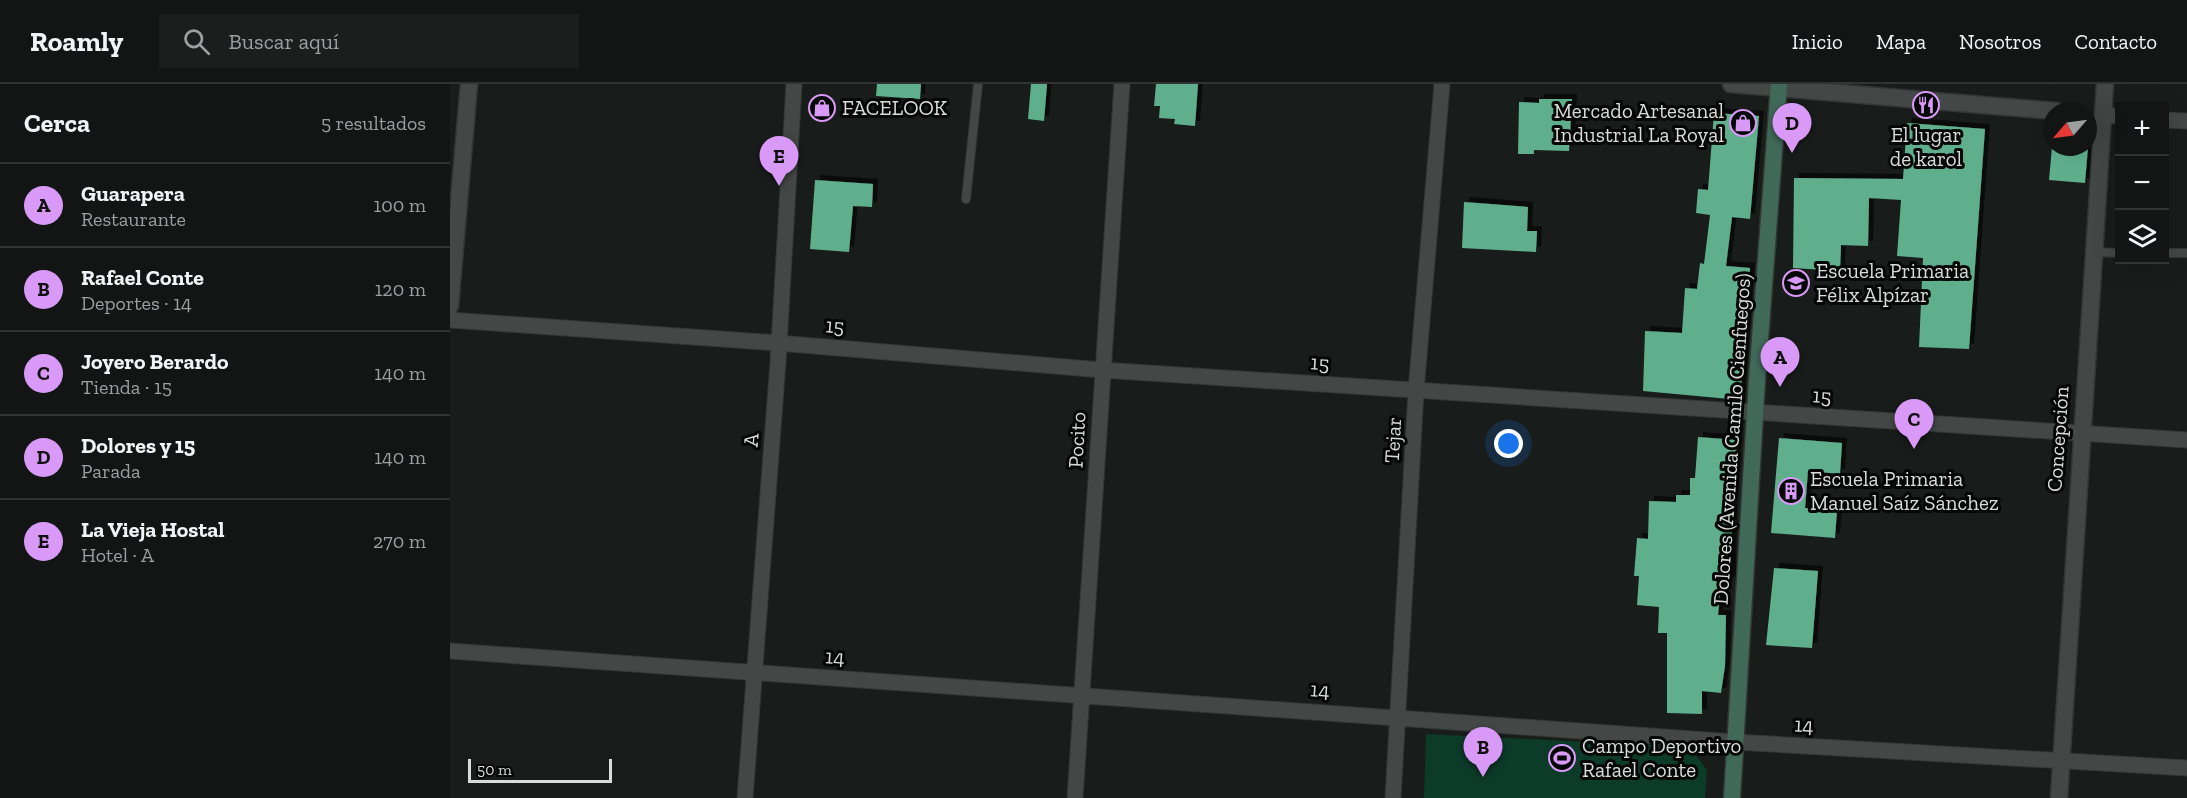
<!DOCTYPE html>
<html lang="es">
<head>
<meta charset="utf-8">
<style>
	body { margin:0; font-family:"Zilla Slab",serif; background:#1b1e1d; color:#f1f3f6 }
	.controls { position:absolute; right:18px; top:18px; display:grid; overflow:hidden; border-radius:0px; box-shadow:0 6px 24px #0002 }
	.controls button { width:54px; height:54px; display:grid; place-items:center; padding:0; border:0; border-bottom:2px solid #313434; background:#121514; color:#f1f3f6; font:30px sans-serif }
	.compass { position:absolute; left:1593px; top:18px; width:54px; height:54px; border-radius:50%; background:#121514; box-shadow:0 6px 24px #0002; rotate:242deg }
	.scale { position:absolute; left:18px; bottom:15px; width:144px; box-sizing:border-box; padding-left:6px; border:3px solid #d9dcda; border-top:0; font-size:16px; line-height:21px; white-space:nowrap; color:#d9dcda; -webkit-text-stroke:4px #050606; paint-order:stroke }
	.you { position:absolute; left:1059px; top:360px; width:21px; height:21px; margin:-15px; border:4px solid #fff; border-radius:50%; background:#1a73e8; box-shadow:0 0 0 9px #1a73e833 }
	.badge { display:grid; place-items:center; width:39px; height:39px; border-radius:50%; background:#d99af7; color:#111; font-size:20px; font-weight:700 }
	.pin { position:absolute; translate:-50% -50px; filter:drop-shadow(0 2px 3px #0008) }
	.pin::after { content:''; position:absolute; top:32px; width:21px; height:18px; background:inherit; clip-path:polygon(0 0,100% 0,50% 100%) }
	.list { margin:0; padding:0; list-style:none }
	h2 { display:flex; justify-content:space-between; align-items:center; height:78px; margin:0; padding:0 24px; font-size:26px }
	h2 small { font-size:20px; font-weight:400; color:#9c9fa0 }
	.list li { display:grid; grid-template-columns:39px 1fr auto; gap:18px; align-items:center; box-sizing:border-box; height:84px; padding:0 24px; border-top:2px solid #313434 }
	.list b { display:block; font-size:22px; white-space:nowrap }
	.list p { margin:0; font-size:20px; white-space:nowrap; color:#9c9fa0 }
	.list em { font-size:20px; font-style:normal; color:#9c9fa0 }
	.icon { flex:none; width:33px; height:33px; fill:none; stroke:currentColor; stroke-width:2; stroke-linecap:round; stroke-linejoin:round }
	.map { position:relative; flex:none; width:1737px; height:714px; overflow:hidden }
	header { display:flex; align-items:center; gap:36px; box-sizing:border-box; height:84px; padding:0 30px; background:#121514; border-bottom:2px solid #313434 }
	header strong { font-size:28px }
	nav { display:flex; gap:33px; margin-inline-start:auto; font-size:21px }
	.search { width:420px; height:54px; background:#1b1e1d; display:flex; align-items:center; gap:15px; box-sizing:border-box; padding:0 21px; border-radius:0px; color:#9c9fa0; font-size:22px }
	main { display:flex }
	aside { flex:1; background:#121514 }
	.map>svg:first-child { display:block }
	.green { fill:#0d3b2a }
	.building { fill:#5faf8d; filter:url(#shadow) }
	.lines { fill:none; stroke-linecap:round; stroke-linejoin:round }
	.service-casing { stroke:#333634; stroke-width:10 }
	.minor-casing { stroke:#333634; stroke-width:17 }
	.tertiary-casing { stroke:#333634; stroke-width:19 }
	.secondary-casing { stroke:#333634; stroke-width:19 }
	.service { stroke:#434846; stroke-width:8 }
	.minor { stroke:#434846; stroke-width:15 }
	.tertiary { stroke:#434846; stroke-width:16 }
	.secondary { stroke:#41695a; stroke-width:16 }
	.labels { text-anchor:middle; stroke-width:6; stroke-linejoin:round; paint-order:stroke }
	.poi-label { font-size:21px; fill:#d9dcda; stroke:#050606; text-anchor:start }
	.street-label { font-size:21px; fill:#d9dcda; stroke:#050606 }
</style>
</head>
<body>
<header>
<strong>Roamly</strong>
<div class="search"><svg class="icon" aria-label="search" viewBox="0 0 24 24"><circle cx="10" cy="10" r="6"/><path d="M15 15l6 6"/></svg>Buscar aquí</div>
<nav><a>Inicio</a><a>Mapa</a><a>Nosotros</a><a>Contacto</a></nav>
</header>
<main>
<aside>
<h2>Cerca<small>5 resultados</small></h2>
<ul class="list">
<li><span class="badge">A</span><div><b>Guarapera</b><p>Restaurante</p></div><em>100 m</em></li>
<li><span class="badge">B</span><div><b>Rafael Conte</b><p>Deportes · 14</p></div><em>120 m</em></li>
<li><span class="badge">C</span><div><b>Joyero Berardo</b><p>Tienda · 15</p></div><em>140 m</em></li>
<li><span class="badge">D</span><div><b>Dolores y 15</b><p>Parada</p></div><em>140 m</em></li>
<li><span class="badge">E</span><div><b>La Vieja Hostal</b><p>Hotel · A</p></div><em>270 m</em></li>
</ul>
</aside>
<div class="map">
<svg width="1737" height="714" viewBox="0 0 1737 714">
	<defs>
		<filter id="shadow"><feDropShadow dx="5" dy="-5" stdDeviation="0" flood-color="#0009"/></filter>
	</defs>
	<rect width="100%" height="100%" fill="#181c1a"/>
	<path class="green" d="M976,650l264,13 17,23 -2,28h-281z"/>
	<path class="building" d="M427,0h44l-1,15 -44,-3z
		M581,0h16l-3,37 -16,-2z
		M706,0h42l-3,42 -21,-2 1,-5 -16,-1 1,-12h-6z
		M1089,15h33l-3,52 -35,-1v4h-16l1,-52 20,1z
		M1264,29l45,3 -9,103 -18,-2 -6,49 24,2 -10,132 -97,-9 2,-60 37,2 3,-45 12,1 3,-26 4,1 6,-49 -14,-2 2,-24 10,1z
		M1457,39l78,6 -16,220 -50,-2 4,-89 -26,-2 4,-56 -32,-2 -1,48 -27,-1 -1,26 -47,-3 1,-90 109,1z
		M1602,63h36l-3,36 -36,-3z
		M365,96l58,4 -1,23 -19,-1 -4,46 -39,-3z
		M1014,118l64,5 -1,24h10l-1,21 -74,-4z
		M1248,353l39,3 -5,57 -1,85h-10l-3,33h8l-1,51 -4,27 -19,-2v23l-35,-1v-80h-9l1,-26 -22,-2 2,-29h-5l3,-38 11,1 1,-38 27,1v-7h14v-17h5z
		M1329,354l63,5 -2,31 -32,-3 -3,37 32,2 -2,28 -64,-5z
		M1324,484l44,3 -6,77 -46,-3z"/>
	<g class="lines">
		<defs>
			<path id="service" d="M516,115l12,-115
				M1644,168l26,1
				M1714,169h23"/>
			<path id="minor" d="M1653,31l17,1
				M1714,36l23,1
				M0,236l328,23 324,27 1085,70
				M0,567l1285,91 452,26
				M295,714l33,-436 16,-278
				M625,714l47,-714
				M943,714l23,-407 26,-307"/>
			<path id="tertiary" d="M1281,0l325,27
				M0,222l19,-222
				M1609,714l46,-714"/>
			<path id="secondary" d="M1282,714l25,-418 22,-296"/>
		</defs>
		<use href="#service" class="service-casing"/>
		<use href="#minor" class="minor-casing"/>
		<use href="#tertiary" class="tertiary-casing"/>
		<use href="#secondary" class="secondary-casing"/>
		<use href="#service" class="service"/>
		<use href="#minor" class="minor"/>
		<use href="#tertiary" class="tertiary"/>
		<use href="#secondary" class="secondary"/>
	</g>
	<defs>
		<symbol id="restaurant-ring" viewBox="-11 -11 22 22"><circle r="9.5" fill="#050606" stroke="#d99af7" stroke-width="1.5"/><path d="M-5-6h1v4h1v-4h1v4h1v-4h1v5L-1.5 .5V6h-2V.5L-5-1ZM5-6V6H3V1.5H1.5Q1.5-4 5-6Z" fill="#d99af7"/></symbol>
		<symbol id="shop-ring" viewBox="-11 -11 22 22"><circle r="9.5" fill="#050606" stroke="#d99af7" stroke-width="1.5"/><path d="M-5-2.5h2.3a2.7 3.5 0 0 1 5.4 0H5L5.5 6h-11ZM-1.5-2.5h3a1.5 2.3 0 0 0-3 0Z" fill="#d99af7"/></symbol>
		<symbol id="school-ring" viewBox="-11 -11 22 22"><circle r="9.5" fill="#050606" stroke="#d99af7" stroke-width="1.5"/><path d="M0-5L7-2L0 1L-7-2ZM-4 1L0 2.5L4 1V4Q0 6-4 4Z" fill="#d99af7"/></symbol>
		<symbol id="building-ring" viewBox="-11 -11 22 22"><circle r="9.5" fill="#050606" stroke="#d99af7" stroke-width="1.5"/><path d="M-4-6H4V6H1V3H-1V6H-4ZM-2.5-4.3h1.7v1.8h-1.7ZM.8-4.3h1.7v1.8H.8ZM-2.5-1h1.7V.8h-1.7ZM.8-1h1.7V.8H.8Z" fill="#d99af7"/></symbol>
		<symbol id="stadium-ring" viewBox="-11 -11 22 22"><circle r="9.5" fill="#050606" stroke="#d99af7" stroke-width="1.5"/><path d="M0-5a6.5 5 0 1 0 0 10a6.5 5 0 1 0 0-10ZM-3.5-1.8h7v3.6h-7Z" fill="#d99af7"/></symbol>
	</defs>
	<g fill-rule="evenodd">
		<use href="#restaurant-ring" x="1461" y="6" width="30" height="30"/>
		<use href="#shop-ring" x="357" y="9" width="30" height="30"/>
		<use href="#shop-ring" x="1278" y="24" width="30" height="30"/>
		<use href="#school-ring" x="1331" y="184" width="30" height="30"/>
		<use href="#building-ring" x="1326" y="392" width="30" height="30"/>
		<use href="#stadium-ring" x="1097" y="659" width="30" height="30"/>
	</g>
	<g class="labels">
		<g class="poi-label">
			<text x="392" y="31">FACELOOK</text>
			<text x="1274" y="34" text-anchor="end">Mercado Artesanal<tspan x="1274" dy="24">Industrial La Royal</tspan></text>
			<text x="1476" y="58" text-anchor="middle">El lugar<tspan x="1476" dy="24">de karol</tspan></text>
			<text x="1366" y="194">Escuela Primaria<tspan x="1366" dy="24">Félix Alpízar</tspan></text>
			<text x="1360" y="402">Escuela Primaria<tspan x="1360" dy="24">Manuel Saíz Sánchez</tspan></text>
			<text x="1132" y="669">Campo Deportivo<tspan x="1132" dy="24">Rafael Conte</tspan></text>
		</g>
		<g class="street-label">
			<text transform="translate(385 242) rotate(5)" y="7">15</text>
			<text transform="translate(870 279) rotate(4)" y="7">15</text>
			<text transform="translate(1372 312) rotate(4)" y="7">15</text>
			<text transform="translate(1282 355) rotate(-86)" y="7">Dolores (Avenida Camilo Cienfuegos)</text>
			<text transform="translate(1608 355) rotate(-86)" y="7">Concepción</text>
			<text transform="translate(301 356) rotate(-85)" y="7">A</text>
			<text transform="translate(627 356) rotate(-87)" y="7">Pocito</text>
			<text transform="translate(943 356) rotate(-87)" y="7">Tejar</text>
			<text transform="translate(385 573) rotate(4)" y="7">14</text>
			<text transform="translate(870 606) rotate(4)" y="7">14</text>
			<text transform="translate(1354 641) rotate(3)" y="7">14</text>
		</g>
	</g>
</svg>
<div class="controls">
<button>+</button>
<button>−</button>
<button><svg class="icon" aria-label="layers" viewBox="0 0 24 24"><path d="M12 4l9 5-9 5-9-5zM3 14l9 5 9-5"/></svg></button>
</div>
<svg class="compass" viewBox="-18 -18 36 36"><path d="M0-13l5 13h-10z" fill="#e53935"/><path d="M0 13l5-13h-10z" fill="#9c9fa0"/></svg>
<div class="scale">50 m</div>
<div class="you"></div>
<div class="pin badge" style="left:1330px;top:303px">A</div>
<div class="pin badge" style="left:1033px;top:693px">B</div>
<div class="pin badge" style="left:1464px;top:365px">C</div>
<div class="pin badge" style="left:1342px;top:69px">D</div>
<div class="pin badge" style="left:329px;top:102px">E</div>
</div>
</main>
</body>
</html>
